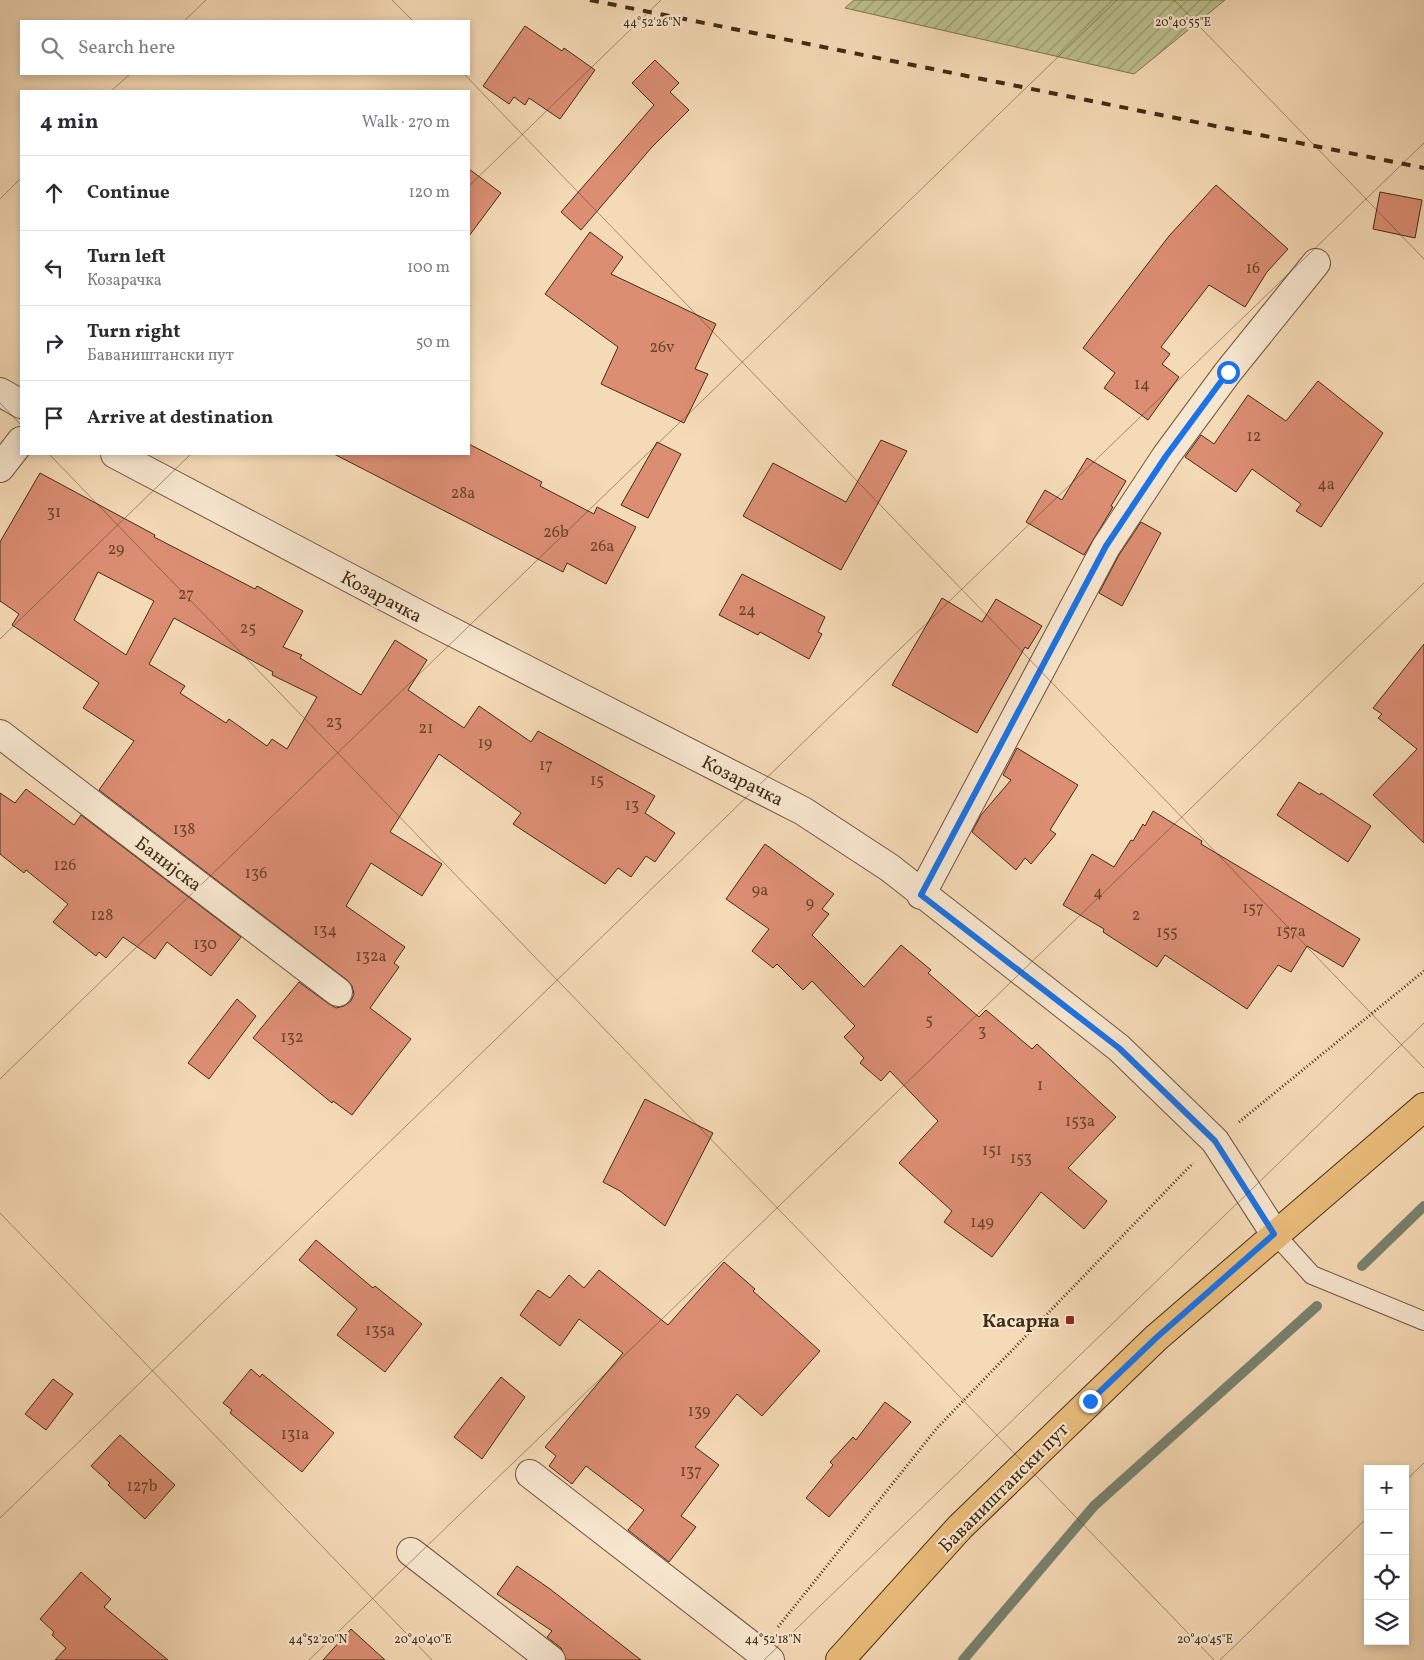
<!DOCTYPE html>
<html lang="en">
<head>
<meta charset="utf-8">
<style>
	body { margin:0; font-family:Vollkorn,serif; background:#f2f2f3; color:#2b2b33 }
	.controls { position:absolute; right:15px; bottom:15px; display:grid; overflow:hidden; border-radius:0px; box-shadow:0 2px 8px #0003 }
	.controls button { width:45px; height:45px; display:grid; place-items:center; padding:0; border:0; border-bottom:1px solid #e1e1e2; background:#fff; color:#2b2b33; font:25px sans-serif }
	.stop { position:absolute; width:15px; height:15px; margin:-11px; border:4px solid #1a73e8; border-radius:50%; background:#fff }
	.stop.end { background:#1a73e8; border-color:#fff; box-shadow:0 1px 5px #0008 }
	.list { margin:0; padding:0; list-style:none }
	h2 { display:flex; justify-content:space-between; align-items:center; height:65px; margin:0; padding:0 20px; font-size:21px }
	h2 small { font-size:16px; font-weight:400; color:#7c7c81 }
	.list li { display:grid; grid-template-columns:32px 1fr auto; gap:15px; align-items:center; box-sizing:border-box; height:75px; padding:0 20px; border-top:1px solid #e1e1e2 }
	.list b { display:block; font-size:19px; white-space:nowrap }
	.list p { margin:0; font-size:16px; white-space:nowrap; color:#7c7c81 }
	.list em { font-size:16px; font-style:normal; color:#7c7c81 }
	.icon { flex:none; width:28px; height:28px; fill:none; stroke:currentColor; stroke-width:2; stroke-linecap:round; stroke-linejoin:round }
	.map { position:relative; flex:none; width:1424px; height:1660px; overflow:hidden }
	.search { position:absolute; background:#fff; box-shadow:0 2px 8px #0003; left:20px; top:20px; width:450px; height:55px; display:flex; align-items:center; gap:12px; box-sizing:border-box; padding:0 18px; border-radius:0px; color:#7c7c81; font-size:19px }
	.panel { position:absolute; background:#fff; box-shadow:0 2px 8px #0003; left:20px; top:90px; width:450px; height:365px; border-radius:0px }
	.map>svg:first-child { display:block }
	.garden { fill:url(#garden-furrows); stroke:#7f7651 }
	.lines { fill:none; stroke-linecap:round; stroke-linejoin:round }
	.stream { stroke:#79826f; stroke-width:10 }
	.building { fill:#dc8e73; stroke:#432d14; fill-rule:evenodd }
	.service-casing { stroke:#70583c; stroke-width:20 }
	.minor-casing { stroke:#70583c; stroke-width:30 }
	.primary-casing { stroke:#432d14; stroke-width:30 }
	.path { stroke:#432d14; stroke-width:3; stroke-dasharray:1 2.5; stroke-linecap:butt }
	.service { stroke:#f8e7d0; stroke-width:18 }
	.minor { stroke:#f8e7d0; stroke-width:28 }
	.primary { stroke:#eabd7b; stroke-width:28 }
	.rail { stroke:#432d14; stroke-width:4; stroke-dasharray:9 9; stroke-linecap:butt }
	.route { stroke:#1a73e8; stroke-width:6 }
	.ticks { fill:none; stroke:#432d14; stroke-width:1; stroke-opacity:0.45 }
	.poi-dot { fill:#8f2418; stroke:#f8e7d0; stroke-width:2 }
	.labels { text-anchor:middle; stroke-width:4.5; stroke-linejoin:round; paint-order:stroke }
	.number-label { font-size:16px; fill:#69452c }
	.street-label { font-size:19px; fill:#432d14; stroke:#f8e7d0 }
	.poi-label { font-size:19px; font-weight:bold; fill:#432d14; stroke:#f8e7d0; text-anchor:end }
	.ticks-label { font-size:12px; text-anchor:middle; fill:#432d14; stroke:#f8e7d0; stroke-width:4.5; stroke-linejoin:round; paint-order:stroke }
</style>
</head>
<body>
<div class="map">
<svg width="1424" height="1660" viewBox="0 0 1424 1660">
	<defs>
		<pattern id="garden-furrows" width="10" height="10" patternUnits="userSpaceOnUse" patternTransform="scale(1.25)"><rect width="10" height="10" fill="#bbc08e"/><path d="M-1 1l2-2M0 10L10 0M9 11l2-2" fill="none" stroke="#9a9c73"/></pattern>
	</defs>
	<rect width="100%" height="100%" fill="#f5dab6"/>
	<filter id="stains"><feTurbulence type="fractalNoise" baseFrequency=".004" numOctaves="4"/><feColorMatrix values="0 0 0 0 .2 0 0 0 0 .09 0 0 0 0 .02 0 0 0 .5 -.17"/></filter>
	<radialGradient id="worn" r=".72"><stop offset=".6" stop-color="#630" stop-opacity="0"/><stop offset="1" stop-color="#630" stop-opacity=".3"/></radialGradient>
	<path class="garden" d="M854,0h371l-91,74 -289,-66z"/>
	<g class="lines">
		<path class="stream" d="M1362,1266l62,-60
			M963,1660l131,-154 223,-200"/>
	</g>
	<path class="building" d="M525,26l37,25 2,-3 31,22 -35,49 -31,-21 -4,7 -11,-8 -5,7 -26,-18z
		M655,60l24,23 -9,9 19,18 -37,37 -71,83 -20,-18 93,-107 -22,-22z
		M469,169l32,24 -32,43z
		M1216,185l72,64 -21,23 -22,35 -36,-22 -48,62 9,7 -8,10 17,13 -31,43 -44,-32 11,-15 -32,-25 86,-112z
		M1380,192l42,8 -7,38 -42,-9z
		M590,232l33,25 -12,17 105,50 -21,45 13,5 -24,49 -83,-39 17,-37 -73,-53z
		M1318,381l65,52 -62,94 -25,-16 5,-7 -49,-35 -16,23 -51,-35 16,-22 13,9 34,-49 38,26z
		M881,440l26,11 -66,119 -98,-54 30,-53 73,39z
		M657,442l24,12 -33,64 -27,-13z
		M469,444l73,38 -2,4 54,28 3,-7 39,20 -30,57 -39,-21 -4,9 -229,-118h135z
		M1087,458l39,23 -15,25 2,1 -29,48 -58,-33 19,-32 17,10z
		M40,473l115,62 -1,2 101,52 2,-3 46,25 -20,36 19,8 -2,3 61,37 34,-55 32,20 -19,30 56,38 15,-22 52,36 7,-11 117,65 -10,17 30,20 -20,29 -9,-6 -15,21 -13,-9 -13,16 -92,-60 8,-11 -82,-59 -49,78 52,32 -20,32 -51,-33 -25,43 59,41 -11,16 5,4 -29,41 41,31 -59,76 -19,-14 -1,2 -79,-65 46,-56 30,22 7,4 8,-2 7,-5 3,-7 -2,-8 -5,-6 -248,-190 35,-49 -51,-33 16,-25 -87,-58 7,-11 -19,-13v-59zM98,572l56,29 -28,54 -52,-35zM174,618l99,54 -1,3 45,22 -30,52 -15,-10 -5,7 -38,-27 -3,4 -46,-30 5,-7 -36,-22z
		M1141,522l20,11 -39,73 -23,-13 20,-38z
		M742,574l83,43 -7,15 4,2 -13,25 -49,-27 -2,3 -39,-20z
		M942,598l40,24 14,-23 46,27 -14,23 -3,-2 -48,86 -85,-48z
		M1424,644v199l-51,-48 44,-46 -39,-31 4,-4 -9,-6z
		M1017,748l61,37 -28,45 6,4 -25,30 -6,-6 -9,12 -44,-38 9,-17 30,-35 -8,-5z
		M1299,782l21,13 1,-2 50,33 -23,36 -71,-47z
		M26,789l48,36 7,-10 160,122 -30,39 -44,-34 -12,17 -32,-22 -17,21 -7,-6 -3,4 -43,-34 15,-18 -42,-34 -2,3 -24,-19v-61l15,10z
		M1153,811l49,30 -1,3 159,95 -17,28 -36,-21 -16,26 -13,-7 -31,44 -82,-54 -8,12 -54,-35 1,-3 -41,-24 29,-51 22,13 17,-27 2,1 10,-17 2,2z
		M765,844l69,50 -12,15 7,5 -17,21 52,52 37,-42 30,25 -3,3 51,44 7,-7 46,39 5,-5 79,73 -48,51 39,33 -23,28 -43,-37 -49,65 -48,-35 8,-11 -53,-48 39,-42 -48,-50 -9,10 -21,-18 4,-5 -20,-21 11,-11 -43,-45 -9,9 -26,-26 -4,4 -21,-17 17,-22 -43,-30z
		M237,999l19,17 -47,63 -21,-16z
		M645,1099l68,34 -48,93 -45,-35 -17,-9z
		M316,1240l57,48 2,-2 47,38 -37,48 -48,-37 20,-26 -58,-49z
		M724,1262l31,27 -2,2 67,60 -58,65 -25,-22 -42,53 24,18 -38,51 15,11 -27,35 -41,-32 16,-20 -58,-44 -14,18 -23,-18 7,-10 -11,-9 78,-94 -44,-34 -19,27 -40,-31 18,-25 12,8 19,-23 15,13 15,-18 69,55z
		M251,1369l9,8 2,-3 72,59 -32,39 -72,-59 2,-3 -9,-7z
		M501,1377l24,20 -43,62 -28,-22z
		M53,1379l20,15 -27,36 -21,-16z
		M885,1402l26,20 -82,95 -23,-19 27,-33 -3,-3 23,-25 3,3z
		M120,1435l55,50 -30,34 -37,-34 2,-2 -19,-17z
		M517,1566l33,23 91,71h-75l-5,-12 -14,-11 5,-6 -55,-37z
		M81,1572l30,27 -7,8 64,53h-113l11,-12 -14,-13 2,-3 -14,-13z
		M351,1629l34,31h-62z"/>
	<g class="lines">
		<defs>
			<path id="service" d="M1275,1234l37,41 112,46"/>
			<path id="minor" d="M0,392l21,12
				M115,454l316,167 372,190 87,57 229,180 96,93 60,93
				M0,468l21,-27
				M0,734l338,258
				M921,895l185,-348 60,-91 62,-84 88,-109
				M530,1474l240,186
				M411,1552l140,108"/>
			<path id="primary" d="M840,1660l120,-133 196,-189 268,-231"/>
		</defs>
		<use href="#service" class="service-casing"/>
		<use href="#minor" class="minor-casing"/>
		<use href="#primary" class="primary-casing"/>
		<path class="path" d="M1239,1122l185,-151
			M778,1627l159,-199 256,-265"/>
		<use href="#service" class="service"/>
		<use href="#minor" class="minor"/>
		<use href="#primary" class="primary"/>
		<path class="rail" d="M590,0l834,168"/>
	</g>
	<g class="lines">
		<path class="route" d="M1090,1401l66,-63 118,-104 -59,-93 -96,-93 -198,-153 185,-349 60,-90 62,-84"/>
	</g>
	<path class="ticks" d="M392,0l21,21M1174,0l250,259M184,21l22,-21M464,74l960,994M111,91l19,-17M469,186l192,-186M0,199l21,-21M0,403l21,22M49,454l1165,1206M0,639l191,-185M0,1079l1117,-1079M0,1213l432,447M1405,1481l19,-18M0,1518l1424,-1375M309,1660l1115,-1077M764,1660l660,-637M1220,1660l148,-143"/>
	<rect class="poi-dot" x="1065" y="1315" width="10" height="10" rx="2.5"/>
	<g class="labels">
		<g class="number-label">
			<text x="1253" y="273">16</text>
			<text x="662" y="352">26v</text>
			<text x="1142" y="389">14</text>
			<text x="1254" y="441">12</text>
			<text x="1326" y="489">4a</text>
			<text x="463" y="498">28a</text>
			<text x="54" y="517">31</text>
			<text x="556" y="537">26b</text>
			<text x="602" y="551">26a</text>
			<text x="116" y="554">29</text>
			<text x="186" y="599">27</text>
			<text x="747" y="615">24</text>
			<text x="248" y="633">25</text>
			<text x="334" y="727">23</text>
			<text x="426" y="733">21</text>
			<text x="485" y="748">19</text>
			<text x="546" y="770">17</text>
			<text x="597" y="785">15</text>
			<text x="632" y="810">13</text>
			<text x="184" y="834">138</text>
			<text x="65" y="870">126</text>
			<text x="256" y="878">136</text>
			<text x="760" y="895">9a</text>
			<text x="1098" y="897">4</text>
			<text x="810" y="908">9</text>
			<text x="1253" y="913">157</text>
			<text x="102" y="920">128</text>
			<text x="1136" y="920">2</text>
			<text x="325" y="935">134</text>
			<text x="1291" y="936">157a</text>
			<text x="1167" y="937">155</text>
			<text x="205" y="949">130</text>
			<text x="371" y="961">132a</text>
			<text x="929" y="1025">5</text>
			<text x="982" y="1036">3</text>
			<text x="292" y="1042">132</text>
			<text x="1040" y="1090">1</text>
			<text x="1080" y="1126">153a</text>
			<text x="992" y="1155">151</text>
			<text x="1021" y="1163">153</text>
			<text x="982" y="1227">149</text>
			<text x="380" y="1335">135a</text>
			<text x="699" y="1416">139</text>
			<text x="295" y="1439">131a</text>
			<text x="691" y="1476">137</text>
			<text x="142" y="1491">127b</text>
		</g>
		<g class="street-label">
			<text transform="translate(382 596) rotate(28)" y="7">Козарачка</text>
			<text transform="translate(743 780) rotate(27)" y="7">Козарачка</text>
			<text transform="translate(169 863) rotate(37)" y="7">Банијска</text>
			<text transform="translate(1003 1487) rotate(-45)" y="7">Баваништански пут</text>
		</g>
		<g class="poi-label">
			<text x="1060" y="1327">Касарна</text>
		</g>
	</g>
	<g class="ticks-label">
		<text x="652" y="26">44°52'26"N</text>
		<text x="1183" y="26">20°40'55"E</text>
		<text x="423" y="1643">20°40'40"E</text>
		<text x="1205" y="1643">20°40'45"E</text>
		<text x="318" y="1643">44°52'20"N</text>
		<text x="773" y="1643">44°52'18"N</text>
	</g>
	<rect width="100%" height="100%" filter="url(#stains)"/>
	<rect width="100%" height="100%" fill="url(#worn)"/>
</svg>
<div class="controls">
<button>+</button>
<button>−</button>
<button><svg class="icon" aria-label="locate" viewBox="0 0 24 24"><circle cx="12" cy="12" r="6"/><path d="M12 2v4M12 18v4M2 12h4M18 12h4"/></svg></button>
<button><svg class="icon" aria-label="layers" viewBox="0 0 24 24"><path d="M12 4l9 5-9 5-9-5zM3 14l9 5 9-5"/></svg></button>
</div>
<div class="stop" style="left:1228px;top:372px"></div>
<div class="stop end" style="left:1090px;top:1401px"></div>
<div class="search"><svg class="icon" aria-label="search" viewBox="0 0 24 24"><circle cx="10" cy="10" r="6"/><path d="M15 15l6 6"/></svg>Search here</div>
<section class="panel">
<h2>4 min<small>Walk · 270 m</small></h2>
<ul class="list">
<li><svg class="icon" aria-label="ahead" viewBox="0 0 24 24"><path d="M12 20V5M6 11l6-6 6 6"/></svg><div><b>Continue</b></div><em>120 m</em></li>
<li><svg class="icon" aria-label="left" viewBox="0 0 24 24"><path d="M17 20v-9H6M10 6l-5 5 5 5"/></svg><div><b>Turn left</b><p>Козарачка</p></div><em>100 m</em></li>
<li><svg class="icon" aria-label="right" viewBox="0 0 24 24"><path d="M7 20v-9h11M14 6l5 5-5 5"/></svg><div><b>Turn right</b><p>Баваништански пут</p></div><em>50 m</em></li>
<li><svg class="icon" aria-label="arrive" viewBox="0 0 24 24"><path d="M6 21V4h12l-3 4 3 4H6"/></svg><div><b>Arrive at destination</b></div></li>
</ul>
</section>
</div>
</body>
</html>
